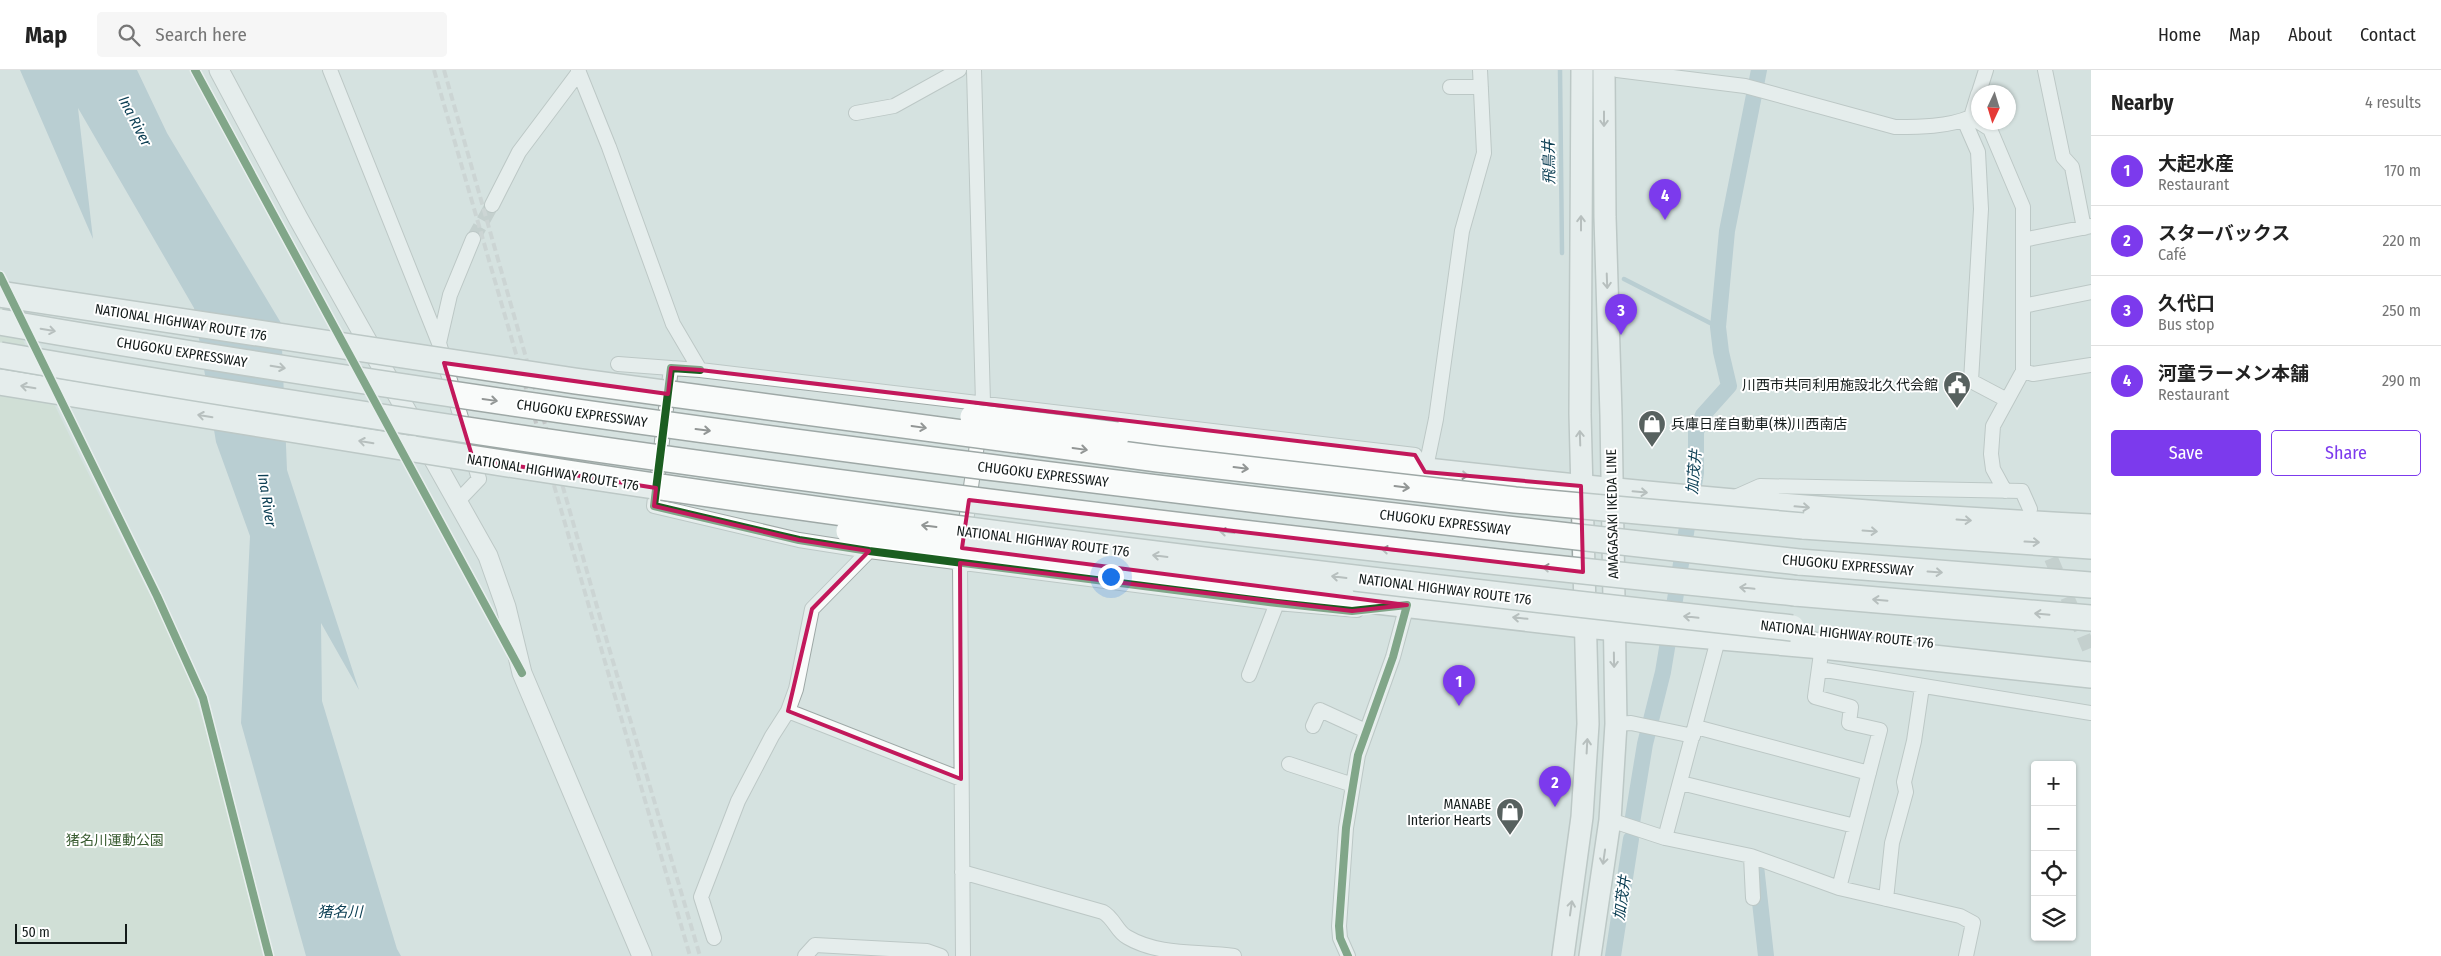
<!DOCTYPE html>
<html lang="en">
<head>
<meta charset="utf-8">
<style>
	body { margin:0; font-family:"Fira Sans Condensed","Noto Sans JP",sans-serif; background:#f6f6f6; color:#222 }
	.controls { position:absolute; right:15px; bottom:15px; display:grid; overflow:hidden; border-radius:5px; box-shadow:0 1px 4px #0004 }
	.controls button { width:45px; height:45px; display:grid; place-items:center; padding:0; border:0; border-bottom:1px solid #e0e0e0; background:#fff; color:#222; font:25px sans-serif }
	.compass { position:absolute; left:1971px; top:15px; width:45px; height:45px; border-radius:50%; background:#fff; box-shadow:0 1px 4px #0004; rotate:184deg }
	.scale { position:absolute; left:15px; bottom:12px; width:112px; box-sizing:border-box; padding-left:5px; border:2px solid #131b1a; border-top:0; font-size:14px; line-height:18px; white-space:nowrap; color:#131b1a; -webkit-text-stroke:4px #fff; paint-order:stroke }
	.you { position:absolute; left:1110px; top:506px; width:18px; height:18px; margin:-12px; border:4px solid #fff; border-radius:50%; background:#1a73e8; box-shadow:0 0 0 8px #1a73e833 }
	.badge { display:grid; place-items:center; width:32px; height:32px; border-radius:50%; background:#7c3aed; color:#fff; font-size:16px; font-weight:700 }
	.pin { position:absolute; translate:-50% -41px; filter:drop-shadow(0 1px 2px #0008) }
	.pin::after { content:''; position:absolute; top:26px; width:18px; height:15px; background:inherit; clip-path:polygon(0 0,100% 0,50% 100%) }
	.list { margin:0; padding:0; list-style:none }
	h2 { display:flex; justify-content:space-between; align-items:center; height:65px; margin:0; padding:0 20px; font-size:21px }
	h2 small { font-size:16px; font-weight:400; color:#767676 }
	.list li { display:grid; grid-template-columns:32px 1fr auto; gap:15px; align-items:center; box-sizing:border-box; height:70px; padding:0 20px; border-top:1px solid #e0e0e0 }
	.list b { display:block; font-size:19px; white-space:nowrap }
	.list p { margin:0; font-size:16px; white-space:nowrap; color:#767676 }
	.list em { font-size:16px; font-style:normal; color:#767676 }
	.actions { display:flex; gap:10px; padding:15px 20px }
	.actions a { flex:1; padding:11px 0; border:1px solid #7c3aed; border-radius:5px; text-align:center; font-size:18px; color:#7c3aed }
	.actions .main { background:#7c3aed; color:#fff }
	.icon { flex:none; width:28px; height:28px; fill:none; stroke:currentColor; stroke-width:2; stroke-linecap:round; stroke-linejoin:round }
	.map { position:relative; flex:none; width:2091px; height:886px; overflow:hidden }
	header { display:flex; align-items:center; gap:30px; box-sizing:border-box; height:70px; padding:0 25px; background:#fff; border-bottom:1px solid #e0e0e0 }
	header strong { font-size:24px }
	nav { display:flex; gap:28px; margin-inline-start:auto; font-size:18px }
	.search { width:350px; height:45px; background:#f6f6f6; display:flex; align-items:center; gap:12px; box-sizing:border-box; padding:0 18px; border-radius:5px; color:#767676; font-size:19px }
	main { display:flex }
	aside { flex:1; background:#fff }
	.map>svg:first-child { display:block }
	.green { fill:#c9dccb }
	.water { fill:#98b5c1 }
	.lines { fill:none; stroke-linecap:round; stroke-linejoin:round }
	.stream { stroke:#98b5c1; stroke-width:4.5 }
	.canal { stroke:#98b5c1; stroke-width:16 }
	.street-tunnel { stroke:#afbab8; stroke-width:14; stroke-dasharray:14 7; stroke-linecap:butt }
	.street-casing { stroke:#9ea8a6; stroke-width:16 }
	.secondary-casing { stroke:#9ea8a6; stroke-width:21 }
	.primary-casing { stroke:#9ea8a6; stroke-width:24 }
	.highway-casing { stroke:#9ea8a6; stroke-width:28 }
	.street { stroke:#f9fbfa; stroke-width:14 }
	.secondary { stroke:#f9fbfa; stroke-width:19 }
	.primary { stroke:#f9fbfa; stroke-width:21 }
	.highway { stroke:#f9fbfa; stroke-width:25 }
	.rail { stroke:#c2c6c6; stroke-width:4; stroke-dasharray:8 4; stroke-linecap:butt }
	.highway-bridge-casing { stroke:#9ea8a6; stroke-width:28; stroke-linecap:butt }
	.highway-bridge { stroke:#f9fbfa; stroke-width:25 }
	.cycleway-casing { stroke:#fff; stroke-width:11 }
	.cycleway { stroke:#1b5e20; stroke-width:8 }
	.oneway { stroke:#929695 }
	.marked { fill:none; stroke:#c2185b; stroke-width:4; stroke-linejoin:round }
	.labels { text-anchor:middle; stroke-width:4; stroke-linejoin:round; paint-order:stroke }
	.street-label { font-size:14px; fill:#131b1a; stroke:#fff }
	.poi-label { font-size:14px; fill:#131b1a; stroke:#fff; text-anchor:end }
	.park-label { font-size:14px; fill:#385b30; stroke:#fff }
	.water-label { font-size:15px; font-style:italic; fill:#0e4055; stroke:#fff }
</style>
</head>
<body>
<header>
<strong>Map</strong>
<div class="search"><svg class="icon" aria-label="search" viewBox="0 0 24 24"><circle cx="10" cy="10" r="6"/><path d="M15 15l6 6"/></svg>Search here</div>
<nav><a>Home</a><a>Map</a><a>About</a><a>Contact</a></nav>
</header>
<main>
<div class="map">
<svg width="2091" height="886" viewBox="0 0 2091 886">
	<rect width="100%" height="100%" fill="#d6e2e0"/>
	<path class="green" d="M0,223l80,164 104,205 24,74 55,220h-263z"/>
	<path class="water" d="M20,0h117l30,63 114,190 6,147 72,220 -38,-67 1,78 75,248 4,7h-95l-65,-233 9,-187 -34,-94 -22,-134 -116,-200 15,131z"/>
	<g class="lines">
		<path class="stream" d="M1560,0l2,183
			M1624,209l94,48"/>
		<path class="canal" d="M1632,753l13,-79 18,-72 33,-199v-41l7,-17 26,-29 -8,-34 -3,-25 9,-96 32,-161
			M1756,796l10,90
			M1613,886l18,-117"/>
		<path class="street-tunnel" d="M473,169l19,-34
			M2043,469l48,115"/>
		<defs>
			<path id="street" d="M330,0l109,273 40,136 -21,22
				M578,0l31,77 64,177 27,46 715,85 10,17
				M1617,0l128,16 150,41c24,0 53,0 76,-10l7,-23
				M2045,0l18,87 9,10 12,61
				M1450,17h31
				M1979,22l7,-22
				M856,43l38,-7 65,-36
				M1964,50l14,32 3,57 -10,172 36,19
				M1979,52l11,7 33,78v164l-30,55 -2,28 2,15 12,22
				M492,135l27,-53 60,-80
				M2023,170l68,-14
				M2023,236l68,-14
				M439,273l11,-48 23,-56
				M618,294l53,4
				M700,300l-29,-2 -17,138 145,34 70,11 408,52 80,7
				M2023,301l10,3 58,-9
				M1425,402l11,-53 26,-188 22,-78 -4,-83
				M1733,428l27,-12 262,5 8,18
				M1822,576l-7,51 36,10 -2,16 31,7 -41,158
				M1819,599l272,44
				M1249,605l28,-72
				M788,641l173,68
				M1616,654l15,-1 62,13
				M1313,656l7,-16 46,21
				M1696,657l173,46
				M1289,694l64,21
				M1681,713l174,43
				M1610,750l55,18 86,18 88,32 121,28 13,7 -7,33
				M1665,768l54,-202
				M1751,786l2,42
				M962,802l141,40c11,6 14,20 24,25 32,19 72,14 107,19
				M1886,829l6,-56 14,-51 -2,-10 10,-41 8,-54
				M714,868l-13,-41 37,-96 34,-65 16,-25 8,-22 16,-80 57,-58
				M805,886l10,-11 112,6 14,5
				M963,886l-3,-393 23,-160 -9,-333
				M1348,886l-8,-18 -1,-12 7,-98 12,-73 35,-98 14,-52 -7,1"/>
			<path id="secondary" d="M219,0l79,148 190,338 18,51 16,66 120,283"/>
			<path id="primary" d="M1563,886l19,-139 6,-93 -8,-310 2,-344
				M1590,886l20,-136 6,-96 -5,-309 -6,-198 -1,-147"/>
			<path id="highway" d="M0,312l414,67
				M1117,365c324,39 648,76 974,92
				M1803,456l288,20
				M1799,492l292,23
				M1795,523l296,25
				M1342,527l242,28 238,21 269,29"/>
		</defs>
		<use href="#street" class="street-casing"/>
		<use href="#secondary" class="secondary-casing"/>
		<use href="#primary" class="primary-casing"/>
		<use href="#highway" class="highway-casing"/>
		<use href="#street" class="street"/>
		<use href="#secondary" class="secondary"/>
		<use href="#primary" class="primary"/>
		<use href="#highway" class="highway"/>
		<path class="rail" d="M434,0l256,886
			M444,0l160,561 96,325"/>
		<defs>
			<path id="highway-bridge" d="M0,224l575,87 583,78 357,41 288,26
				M0,252c596,103 1198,173 1799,240
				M0,285c595,103 1195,178 1795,238
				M973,347l144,18
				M414,379c457,74 917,128 1378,179
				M849,461l38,8 455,58"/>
		</defs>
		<use href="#highway-bridge" class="highway-bridge-casing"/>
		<use href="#highway-bridge" class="highway-bridge"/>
		<defs>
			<path id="cycleway" d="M195,0l327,603
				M0,206l157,320 46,102 66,258
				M700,300l-29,-2 -17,138 145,34 70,11 408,52 75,8 55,-6 -14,52 -35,98 -12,73 -7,98 1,12 8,18"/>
		</defs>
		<use href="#cycleway" class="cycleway-casing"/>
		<use href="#cycleway" class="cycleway"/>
	</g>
	<defs><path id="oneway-shaft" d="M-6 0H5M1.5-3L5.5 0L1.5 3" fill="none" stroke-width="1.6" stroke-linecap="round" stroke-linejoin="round" transform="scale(1.25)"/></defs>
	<g class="oneway">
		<use href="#oneway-shaft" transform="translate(1604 49) rotate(90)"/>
		<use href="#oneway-shaft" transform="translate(1581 153) rotate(-90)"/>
		<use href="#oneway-shaft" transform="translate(1607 211) rotate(88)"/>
		<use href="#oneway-shaft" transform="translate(48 260) rotate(10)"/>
		<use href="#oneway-shaft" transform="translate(278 297) rotate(9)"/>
		<use href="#oneway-shaft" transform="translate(28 317) rotate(-171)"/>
		<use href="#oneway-shaft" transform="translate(490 330) rotate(8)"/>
		<use href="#oneway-shaft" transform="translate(205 346) rotate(-171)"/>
		<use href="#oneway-shaft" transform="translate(919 357) rotate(8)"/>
		<use href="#oneway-shaft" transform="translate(703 360) rotate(7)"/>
		<use href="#oneway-shaft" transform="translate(1580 368) rotate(-92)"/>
		<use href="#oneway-shaft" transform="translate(366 372) rotate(-171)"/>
		<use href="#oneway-shaft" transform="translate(1080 379) rotate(8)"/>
		<use href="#oneway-shaft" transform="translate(1241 398) rotate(7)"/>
		<use href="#oneway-shaft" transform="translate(1461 405) rotate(5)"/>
		<use href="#oneway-shaft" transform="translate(1402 417) rotate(7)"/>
		<use href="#oneway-shaft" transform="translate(1640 422) rotate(5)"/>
		<use href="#oneway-shaft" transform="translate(1802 437) rotate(5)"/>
		<use href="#oneway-shaft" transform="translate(1964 450) rotate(4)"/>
		<use href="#oneway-shaft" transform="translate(929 456) rotate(-173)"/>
		<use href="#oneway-shaft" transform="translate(1870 461) rotate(4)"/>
		<use href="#oneway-shaft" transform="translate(1227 462) rotate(-173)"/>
		<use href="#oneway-shaft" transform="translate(2032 472) rotate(3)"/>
		<use href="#oneway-shaft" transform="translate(1389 480) rotate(-173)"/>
		<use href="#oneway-shaft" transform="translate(1160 486) rotate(-173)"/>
		<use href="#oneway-shaft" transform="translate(1550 498) rotate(-174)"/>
		<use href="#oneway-shaft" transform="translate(1935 502) rotate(4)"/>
		<use href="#oneway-shaft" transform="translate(1339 507) rotate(-173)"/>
		<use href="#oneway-shaft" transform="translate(1747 518) rotate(-174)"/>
		<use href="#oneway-shaft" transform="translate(1880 530) rotate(-175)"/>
		<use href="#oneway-shaft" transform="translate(2042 544) rotate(-175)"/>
		<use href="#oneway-shaft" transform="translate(1691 547) rotate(-174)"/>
		<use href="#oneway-shaft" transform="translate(1520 548) rotate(-174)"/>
		<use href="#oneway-shaft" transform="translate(1614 590) rotate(89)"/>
		<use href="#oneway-shaft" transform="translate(1587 676) rotate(-87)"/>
		<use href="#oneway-shaft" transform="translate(1604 787) rotate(98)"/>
		<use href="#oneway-shaft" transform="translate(1571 838) rotate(-82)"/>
	</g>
	<path d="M0 0H2091V886H0ZM444,293l224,31 3,-26 29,2 715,85 10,17 156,14 2,86 -614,-72 -7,48 445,57 -55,6 -392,-48 1,216 -173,-68 24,-102 57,-58 -70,-11 -145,-34 2,-18 -183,-29z" fill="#d6e2e0" fill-opacity=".55" fill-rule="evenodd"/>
	<path class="marked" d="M444,293l224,31 3,-26 29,2 715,85 10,17 156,14 2,86 -614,-72 -7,48 445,57 -55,6 -392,-48 1,216 -173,-68 24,-102 57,-58 -70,-11 -145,-34 2,-18 -183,-29z"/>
	<defs>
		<symbol id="civic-pin" viewBox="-11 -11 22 30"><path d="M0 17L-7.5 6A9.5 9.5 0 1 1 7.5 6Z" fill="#57615f" stroke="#fff"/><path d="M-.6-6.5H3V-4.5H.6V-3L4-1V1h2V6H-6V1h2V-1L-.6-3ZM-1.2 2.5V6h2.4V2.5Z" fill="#fff"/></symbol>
		<symbol id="shop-pin" viewBox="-11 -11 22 30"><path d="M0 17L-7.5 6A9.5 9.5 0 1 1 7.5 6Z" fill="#57615f" stroke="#fff"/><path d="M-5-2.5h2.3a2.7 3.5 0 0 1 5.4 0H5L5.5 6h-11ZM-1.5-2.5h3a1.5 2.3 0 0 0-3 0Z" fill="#fff"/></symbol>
	</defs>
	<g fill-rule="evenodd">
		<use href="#civic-pin" x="1941" y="299" width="32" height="43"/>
		<use href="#shop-pin" x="1636" y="338" width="32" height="43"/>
		<use href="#shop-pin" x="1494" y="726" width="32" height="43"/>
	</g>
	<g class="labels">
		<g class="street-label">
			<text transform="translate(181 252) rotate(9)" y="5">NATIONAL HIGHWAY ROUTE 176</text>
			<text transform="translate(182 282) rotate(9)" y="5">CHUGOKU EXPRESSWAY</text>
			<text transform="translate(582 343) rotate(8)" y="5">CHUGOKU EXPRESSWAY</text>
			<text transform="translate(553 402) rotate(9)" y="5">NATIONAL HIGHWAY ROUTE 176</text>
			<text transform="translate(1043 404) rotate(7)" y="5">CHUGOKU EXPRESSWAY</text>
			<text transform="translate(1612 444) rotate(-91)" y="5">AMAGASAKI IKEDA LINE</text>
			<text transform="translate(1445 452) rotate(7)" y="5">CHUGOKU EXPRESSWAY</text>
			<text transform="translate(1043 471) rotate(7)" y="5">NATIONAL HIGHWAY ROUTE 176</text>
			<text transform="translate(1848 495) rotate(5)" y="5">CHUGOKU EXPRESSWAY</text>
			<text transform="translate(1445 519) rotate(7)" y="5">NATIONAL HIGHWAY ROUTE 176</text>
			<text transform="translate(1847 564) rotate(6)" y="5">NATIONAL HIGHWAY ROUTE 176</text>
		</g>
		<g class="poi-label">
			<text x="1938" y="320">川西市共同利用施設北久代会館</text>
			<text x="1671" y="359" text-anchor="start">兵庫日産自動車(株)川西南店</text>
			<text x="1491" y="739">MANABE<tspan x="1491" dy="16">Interior Hearts</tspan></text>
		</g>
		<g class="park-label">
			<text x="115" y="775">猪名川運動公園</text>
		</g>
		<g class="water-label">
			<text transform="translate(135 51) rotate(63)" y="5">Ina River</text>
			<text transform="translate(1549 92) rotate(-91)" y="5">飛鳥井</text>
			<text transform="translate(1694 402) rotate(-85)" y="5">加茂井</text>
			<text transform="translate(267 430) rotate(81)" y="5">Ina River</text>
			<text transform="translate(1622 828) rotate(-82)" y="5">加茂井</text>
			<text x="340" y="847">猪名川</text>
		</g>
	</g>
</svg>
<div class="controls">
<button>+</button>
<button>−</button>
<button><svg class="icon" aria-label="locate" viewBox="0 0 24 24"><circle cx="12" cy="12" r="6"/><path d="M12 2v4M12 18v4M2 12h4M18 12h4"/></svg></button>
<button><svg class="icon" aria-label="layers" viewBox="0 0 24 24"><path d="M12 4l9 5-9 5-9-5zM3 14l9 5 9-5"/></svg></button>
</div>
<svg class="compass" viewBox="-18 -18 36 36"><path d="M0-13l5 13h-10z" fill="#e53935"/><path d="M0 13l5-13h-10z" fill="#767676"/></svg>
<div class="scale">50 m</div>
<div class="you"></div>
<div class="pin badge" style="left:1459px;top:636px">1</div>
<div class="pin badge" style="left:1555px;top:737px">2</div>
<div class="pin badge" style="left:1621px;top:265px">3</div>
<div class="pin badge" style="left:1665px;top:150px">4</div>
</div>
<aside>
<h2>Nearby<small>4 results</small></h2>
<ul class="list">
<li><span class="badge">1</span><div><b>大起水産</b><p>Restaurant</p></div><em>170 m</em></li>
<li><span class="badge">2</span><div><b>スターバックス</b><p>Café</p></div><em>220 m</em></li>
<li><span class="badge">3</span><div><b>久代口</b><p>Bus stop</p></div><em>250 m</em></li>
<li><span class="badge">4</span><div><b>河童ラーメン本舗</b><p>Restaurant</p></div><em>290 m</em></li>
</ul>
<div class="actions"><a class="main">Save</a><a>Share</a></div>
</aside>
</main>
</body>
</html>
